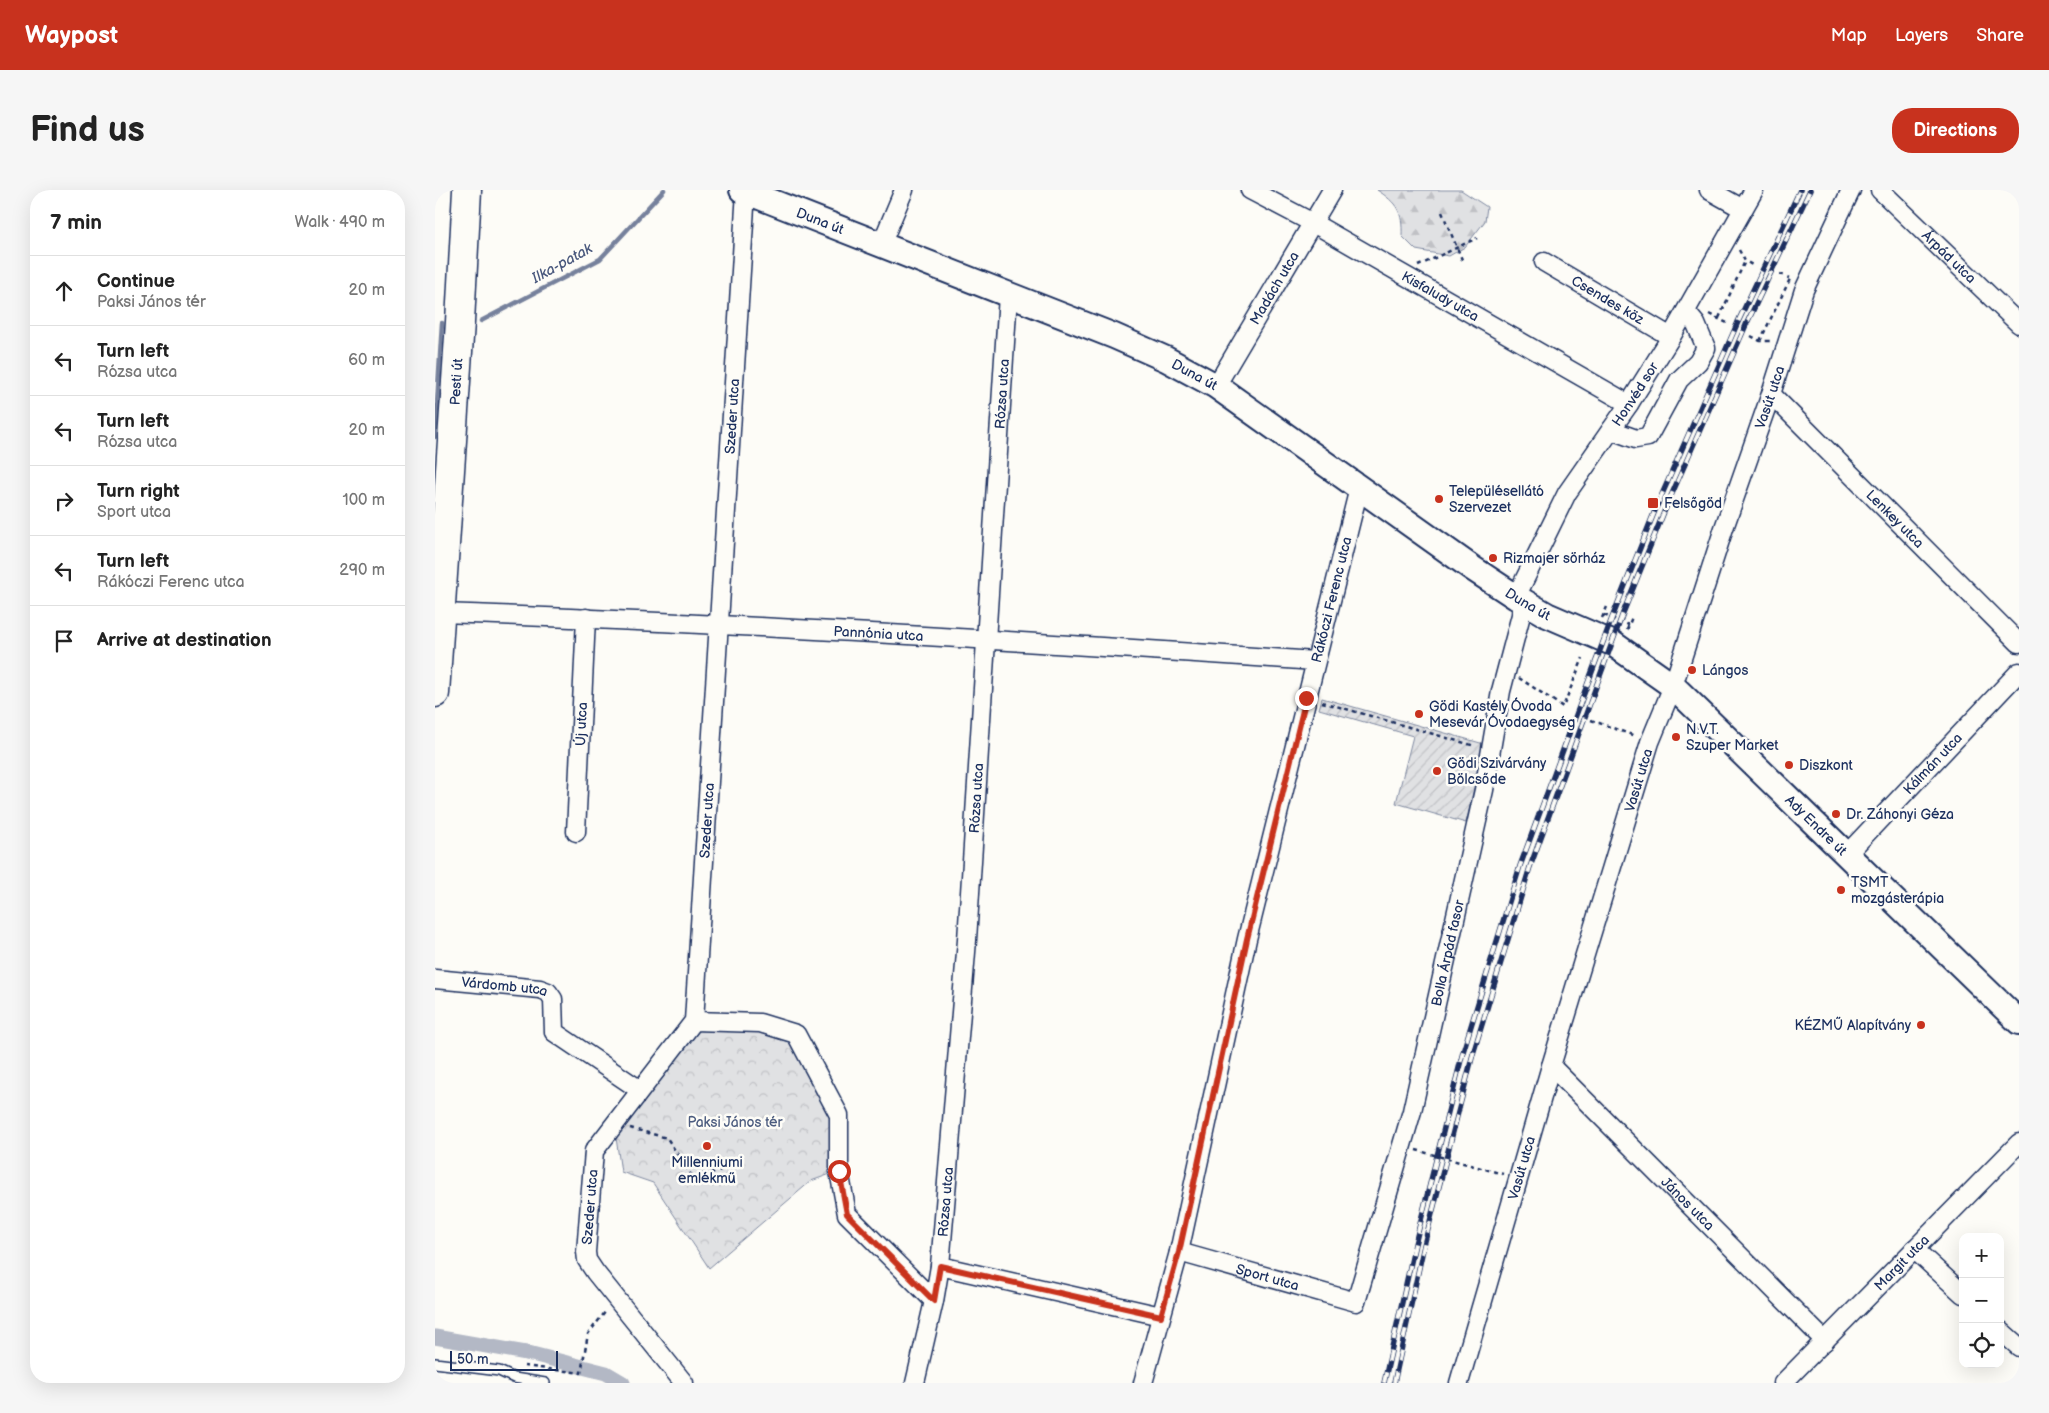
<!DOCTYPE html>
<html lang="en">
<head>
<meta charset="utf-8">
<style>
	body { margin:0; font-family:"Balsamiq Sans",sans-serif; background:#f6f6f6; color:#222 }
	.controls { position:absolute; right:15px; bottom:15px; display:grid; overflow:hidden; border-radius:10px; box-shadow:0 5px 20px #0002 }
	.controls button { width:45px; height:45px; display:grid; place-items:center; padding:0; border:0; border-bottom:1px solid #e0e0e0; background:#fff; color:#222; font:25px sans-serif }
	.scale { position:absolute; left:15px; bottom:12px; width:108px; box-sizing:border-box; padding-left:5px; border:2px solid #1b2f5e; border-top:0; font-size:14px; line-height:18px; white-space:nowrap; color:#1b2f5e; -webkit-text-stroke:4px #fdfcf7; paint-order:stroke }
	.stop { position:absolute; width:15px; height:15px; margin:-11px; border:4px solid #c8321e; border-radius:50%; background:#fff }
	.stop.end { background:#c8321e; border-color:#fff; box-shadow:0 1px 5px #0008 }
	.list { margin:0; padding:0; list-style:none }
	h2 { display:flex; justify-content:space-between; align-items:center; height:65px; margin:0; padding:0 20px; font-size:21px }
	h2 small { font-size:16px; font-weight:400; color:#767676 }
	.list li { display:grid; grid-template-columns:32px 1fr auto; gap:15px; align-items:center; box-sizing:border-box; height:70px; padding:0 20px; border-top:1px solid #e0e0e0 }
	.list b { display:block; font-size:19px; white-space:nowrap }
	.list p { margin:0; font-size:16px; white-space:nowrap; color:#767676 }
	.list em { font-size:16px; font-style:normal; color:#767676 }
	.icon { flex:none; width:28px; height:28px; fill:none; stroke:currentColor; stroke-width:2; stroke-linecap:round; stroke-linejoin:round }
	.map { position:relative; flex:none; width:1584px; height:1193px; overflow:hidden; border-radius:20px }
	header { display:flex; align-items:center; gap:30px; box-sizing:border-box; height:70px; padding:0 25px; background:#c8321e; color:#fff }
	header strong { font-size:24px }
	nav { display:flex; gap:28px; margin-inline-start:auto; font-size:18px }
	.intro { display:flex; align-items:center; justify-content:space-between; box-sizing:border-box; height:120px; padding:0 30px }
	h1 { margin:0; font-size:35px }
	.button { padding:12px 22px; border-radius:20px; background:#c8321e; color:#fff; font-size:18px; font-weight:700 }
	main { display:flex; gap:30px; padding:0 30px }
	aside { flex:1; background:#fff; border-radius:20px; box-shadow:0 5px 20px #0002 }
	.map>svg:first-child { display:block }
	.forest { fill:url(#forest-firs); stroke:#7e88a0 }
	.park { fill:url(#park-crowns); stroke:#7e88a0 }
	.garden { fill:url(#garden-furrows); stroke:#7e88a0 }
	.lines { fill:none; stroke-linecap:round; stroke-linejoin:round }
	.stream { stroke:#76819c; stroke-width:4.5 }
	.canal { stroke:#b3b8c5; stroke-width:15 }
	.lane-casing { stroke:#1b2f5e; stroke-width:12 }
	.street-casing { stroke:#1b2f5e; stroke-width:21 }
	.secondary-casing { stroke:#1b2f5e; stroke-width:28 }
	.primary-casing { stroke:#1b2f5e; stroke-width:31 }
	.path { stroke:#1b2f5e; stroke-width:2.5; stroke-dasharray:4 4; stroke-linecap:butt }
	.lane { stroke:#fdfcf7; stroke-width:9 }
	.street { stroke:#fdfcf7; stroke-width:18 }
	.secondary { stroke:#fdfcf7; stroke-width:24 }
	.primary { stroke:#fdfcf7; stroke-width:28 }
	.rail-casing { stroke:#1b2f5e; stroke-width:5.5 }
	.rail { stroke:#fdfcf7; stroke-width:4; stroke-dasharray:11; stroke-linecap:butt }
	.route { stroke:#c8321e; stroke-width:6 }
	.poi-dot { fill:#c8321e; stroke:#fdfcf7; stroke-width:2 }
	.labels { text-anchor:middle; stroke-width:5; stroke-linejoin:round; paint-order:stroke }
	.street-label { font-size:14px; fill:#1b2f5e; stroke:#fdfcf7 }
	.poi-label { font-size:14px; fill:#1b2f5e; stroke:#fdfcf7; text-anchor:start }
	.park-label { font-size:14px; fill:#4c5c7f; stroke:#fdfcf7 }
	.water-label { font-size:15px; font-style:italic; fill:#49587d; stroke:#fdfcf7 }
</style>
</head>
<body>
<header>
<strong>Waypost</strong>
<nav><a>Map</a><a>Layers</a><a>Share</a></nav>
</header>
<div class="intro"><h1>Find us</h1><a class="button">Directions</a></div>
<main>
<aside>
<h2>7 min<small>Walk · 490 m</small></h2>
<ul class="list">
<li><svg class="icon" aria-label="ahead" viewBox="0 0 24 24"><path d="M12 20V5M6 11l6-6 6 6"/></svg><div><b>Continue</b><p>Paksi János tér</p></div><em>20 m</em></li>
<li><svg class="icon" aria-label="left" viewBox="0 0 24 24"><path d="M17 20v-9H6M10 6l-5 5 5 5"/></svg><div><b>Turn left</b><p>Rózsa utca</p></div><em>60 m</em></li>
<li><svg class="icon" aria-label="left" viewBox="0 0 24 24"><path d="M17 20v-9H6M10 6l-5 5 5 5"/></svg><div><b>Turn left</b><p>Rózsa utca</p></div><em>20 m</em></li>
<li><svg class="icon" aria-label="right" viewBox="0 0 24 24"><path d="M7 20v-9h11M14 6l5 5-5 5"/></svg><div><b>Turn right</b><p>Sport utca</p></div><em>100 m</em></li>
<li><svg class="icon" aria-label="left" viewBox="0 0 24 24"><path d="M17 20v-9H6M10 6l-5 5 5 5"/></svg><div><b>Turn left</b><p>Rákóczi Ferenc utca</p></div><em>290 m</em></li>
<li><svg class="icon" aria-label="arrive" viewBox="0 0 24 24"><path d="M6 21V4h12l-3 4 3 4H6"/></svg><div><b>Arrive at destination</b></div></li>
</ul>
</aside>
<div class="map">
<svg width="1584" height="1193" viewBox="0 0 1584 1193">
	<defs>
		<pattern id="forest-firs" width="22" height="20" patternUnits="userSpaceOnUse" patternTransform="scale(1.25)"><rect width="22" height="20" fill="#e0e1e3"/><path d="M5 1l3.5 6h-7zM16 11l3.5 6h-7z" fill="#c0c1c5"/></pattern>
		<pattern id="park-crowns" width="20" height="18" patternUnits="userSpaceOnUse" patternTransform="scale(1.25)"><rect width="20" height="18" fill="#e0e1e3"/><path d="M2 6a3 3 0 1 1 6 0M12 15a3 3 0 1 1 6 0" fill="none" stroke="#c0c1c5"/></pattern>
		<pattern id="garden-furrows" width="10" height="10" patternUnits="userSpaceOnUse" patternTransform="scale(1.25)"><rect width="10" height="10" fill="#e0e1e3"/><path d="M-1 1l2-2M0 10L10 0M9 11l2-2" fill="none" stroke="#c0c1c5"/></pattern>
	</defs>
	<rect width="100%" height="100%" fill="#fdfcf7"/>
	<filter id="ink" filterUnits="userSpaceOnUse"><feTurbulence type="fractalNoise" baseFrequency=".02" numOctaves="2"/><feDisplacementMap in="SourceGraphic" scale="10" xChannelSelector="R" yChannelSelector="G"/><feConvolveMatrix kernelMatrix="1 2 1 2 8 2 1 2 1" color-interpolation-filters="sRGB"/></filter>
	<g filter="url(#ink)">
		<path class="forest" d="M942,0h84l26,17 -2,14 -20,26 -16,9 -33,-6 -14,-14c1,-24 -5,-33 -25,-46z"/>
		<path class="park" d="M259,831l102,13 43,81v56l-28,10 -102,87 -56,-85 -32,-11 -7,-48z"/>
		<path class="garden" d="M887,508l162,46 -18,79 -70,-20 17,-67 -94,-27z"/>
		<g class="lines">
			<path class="stream" d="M46,131l119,-62 64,-69
				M0,247l7,-114"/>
			<path class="canal" d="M0,1147l97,17 74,19 17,10"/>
			<defs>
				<path id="lane" d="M0,1173l64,8 15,7 31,5"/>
				<g id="street">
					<path id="s1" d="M815,0l63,33 316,181"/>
					<path d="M1274,0l34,19"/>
					<path id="s2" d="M1445,0l139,134"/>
					<path d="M446,55l23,-55"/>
					<path id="s3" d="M1109,72l127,75"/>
					<path id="s4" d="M781,196l116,-196"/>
					<path id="s5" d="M1336,204l248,249"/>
					<path d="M1176,240l25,9 12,-2 31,-57 19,-18 8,-14 -10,-24 -10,-12"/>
					<path id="s6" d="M1081,407l51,-104 62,-89 42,-67 83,-147"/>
					<path id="s7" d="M5,423c292,10 584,28 875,48"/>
					<path id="s8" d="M141,642l10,-214"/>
					<path id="s9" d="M1411,665l173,-183"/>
					<path id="s10" d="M0,789l105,10 8,3 5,7 1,33 86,58"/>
					<path d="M259,831l66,2 36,11 43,81v56l8,43 87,87"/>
					<path id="s11" d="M1116,876l274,275"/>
					<path d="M1479,1059l49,45"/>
					<path id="s12" d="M744,1062l177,50 56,-191 72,-321 17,-99 20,-76 1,-15"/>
					<path d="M505,1076l221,50"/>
					<path d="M1565,1140l19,17"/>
					<path id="s13" d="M249,1193l-89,-111 -8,-12 -1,-8 8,-101 100,-130 52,-830"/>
					<path id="s14" d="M480,1193l19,-82 6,-35 27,-326 41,-645"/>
					<path id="s15" d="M708,1193l36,-131 68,-313 112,-451"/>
					<path id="s16" d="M1024,1193l92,-317 99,-324 23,-56 51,-158 47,-134 33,-104 47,-100"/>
					<path id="s17" d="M1348,1193l236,-240"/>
				</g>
				<g id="secondary">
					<path id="s18" d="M307,0l372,146 52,23 50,27 256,182 44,29 31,18 65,28 61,43 346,336"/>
				</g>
				<g id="primary">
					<path id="s19" d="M0,503l25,-371 7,-132"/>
				</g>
			</defs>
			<use href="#lane" class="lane-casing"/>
			<use href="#street" class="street-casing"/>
			<use href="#secondary" class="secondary-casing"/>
			<use href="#primary" class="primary-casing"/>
			<path class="path" d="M1007,22l21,50
				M1304,60l6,11 9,5
				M983,76l59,-28
				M1345,84l9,4
				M1274,124l18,9
				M1284,128l26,-57
				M1316,146l9,5h11
				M1325,151l30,-62
				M1169,425l25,10
				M1167,428l5,-11
				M1192,440l5,-13
				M1084,488l44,29 20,-49
				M887,512l153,44
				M1156,530l44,16
				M195,938l37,10 26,40 28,-8
				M981,960l87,24
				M89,1176l57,7 7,-39 18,-23"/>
			<use href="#lane" class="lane"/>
			<use href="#street" class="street"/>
			<use href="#secondary" class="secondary"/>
			<use href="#primary" class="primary"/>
			<defs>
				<path id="rail" d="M949,1193l31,-139 48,-192 57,-186 92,-248 44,-110 82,-186 62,-132
					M959,1193l30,-138 49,-191 57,-187 93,-254 41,-101 82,-187 64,-135"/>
			</defs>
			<use href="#rail" class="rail-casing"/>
			<use href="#rail" class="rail"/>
		</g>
	</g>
	<g class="lines" filter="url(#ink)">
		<path class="route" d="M404,981l8,43 87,87 6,-35 221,50 18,-64 68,-313 59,-241"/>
	</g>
	<g class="poi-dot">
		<circle cx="1004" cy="309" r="5"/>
		<rect x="1212" y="307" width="12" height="12" rx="2.5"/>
		<circle cx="1058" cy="368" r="5"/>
		<circle cx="1257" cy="480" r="5"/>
		<circle cx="984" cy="524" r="5"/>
		<circle cx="1241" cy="547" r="5"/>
		<circle cx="1354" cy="575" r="5"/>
		<circle cx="1002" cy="581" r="5"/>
		<circle cx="1401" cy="624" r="5"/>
		<circle cx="1406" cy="700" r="5"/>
		<circle cx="1486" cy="835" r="5"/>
		<circle cx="272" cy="956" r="5"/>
	</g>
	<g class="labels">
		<g class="street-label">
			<text dy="5" stroke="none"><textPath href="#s18" startOffset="84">Duna út</textPath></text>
			<text dy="5" stroke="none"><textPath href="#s2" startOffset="96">Árpád utca</textPath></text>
			<text dy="5" stroke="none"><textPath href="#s4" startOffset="114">Madách utca</textPath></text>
			<text dy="5" stroke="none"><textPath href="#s1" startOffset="218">Kisfaludy utca</textPath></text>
			<text dy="5" stroke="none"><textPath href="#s3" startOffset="74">Csendes köz</textPath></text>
			<text dy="5" stroke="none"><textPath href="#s18" startOffset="489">Duna út</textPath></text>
			<text dy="5" stroke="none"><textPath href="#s19" startOffset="312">Pesti út</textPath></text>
			<text dy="5" stroke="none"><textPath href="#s6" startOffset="236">Honvéd sor</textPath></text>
			<text dy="5" stroke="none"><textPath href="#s14" startOffset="994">Rózsa utca</textPath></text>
			<text dy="5" stroke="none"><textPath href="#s16" startOffset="1034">Vasút utca</textPath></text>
			<text dy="5" stroke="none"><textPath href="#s13" startOffset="1036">Szeder utca</textPath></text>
			<text dy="5" stroke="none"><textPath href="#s5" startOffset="176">Lenkey utca</textPath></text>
			<text dy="5" stroke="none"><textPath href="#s15" startOffset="806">Rákóczi Ferenc utca</textPath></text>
			<text dy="5" stroke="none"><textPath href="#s18" startOffset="894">Duna út</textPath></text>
			<text dy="5" stroke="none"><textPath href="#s7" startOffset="439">Pannónia utca</textPath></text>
			<text dy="5" stroke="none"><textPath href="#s8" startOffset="108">Új utca</textPath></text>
			<text dy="5" stroke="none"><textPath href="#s9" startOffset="126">Kálmán utca</textPath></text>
			<text dy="5" stroke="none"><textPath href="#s16" startOffset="629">Vasút utca</textPath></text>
			<text dy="5" stroke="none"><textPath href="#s14" startOffset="589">Rózsa utca</textPath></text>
			<text dy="5" stroke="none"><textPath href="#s13" startOffset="631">Szeder utca</textPath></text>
			<text dy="5" stroke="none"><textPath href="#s18" startOffset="1261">Ady Endre út</textPath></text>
			<text dy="5" stroke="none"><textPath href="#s12" startOffset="545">Bolla Árpád fasor</textPath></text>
			<text dy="5" stroke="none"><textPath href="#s10" startOffset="70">Várdomb utca</textPath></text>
			<text dy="5" stroke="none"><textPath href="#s16" startOffset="224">Vasút utca</textPath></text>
			<text dy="5" stroke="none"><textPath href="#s14" startOffset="184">Rózsa utca</textPath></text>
			<text dy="5" stroke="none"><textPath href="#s11" startOffset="194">János utca</textPath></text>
			<text dy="5" stroke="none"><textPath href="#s13" startOffset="210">Szeder utca</textPath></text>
			<text dy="5" stroke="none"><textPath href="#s17" startOffset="169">Margit utca</textPath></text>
			<text dy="5" stroke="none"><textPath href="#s12" startOffset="92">Sport utca</textPath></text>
		</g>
		<g class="poi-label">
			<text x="1014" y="306">Településellátó<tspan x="1014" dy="16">Szervezet</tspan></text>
			<text x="1229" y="318">Felsőgöd</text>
			<text x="1068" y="373">Rizmajer sörház</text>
			<text x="1267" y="485">Lángos</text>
			<text x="994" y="521">Gödi Kastély Óvoda<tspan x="994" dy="16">Mesevár Óvodaegység</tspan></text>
			<text x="1251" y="544">N.V.T.<tspan x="1251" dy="16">Szuper Market</tspan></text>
			<text x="1012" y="578">Gödi Szivárvány<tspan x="1012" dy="16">Bölcsőde</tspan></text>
			<text x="1364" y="580">Diszkont</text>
			<text x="1411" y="629">Dr. Záhonyi Géza</text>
			<text x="1416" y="697">TSMT<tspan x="1416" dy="16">mozgásterápia</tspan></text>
			<text x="1476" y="840" text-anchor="end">KÉZMŰ Alapítvány</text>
			<text x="272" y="977" text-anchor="middle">Millenniumi<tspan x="272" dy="16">emlékmű</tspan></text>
		</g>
		<g class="park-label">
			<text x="300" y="937">Paksi János tér</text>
		</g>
		<g class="water-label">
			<text transform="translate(127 73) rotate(-29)" y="5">Ilka-patak</text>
		</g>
	</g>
</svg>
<div class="controls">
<button>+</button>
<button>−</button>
<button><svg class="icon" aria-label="locate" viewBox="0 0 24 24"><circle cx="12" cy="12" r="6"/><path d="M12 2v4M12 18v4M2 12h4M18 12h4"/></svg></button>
</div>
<div class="scale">50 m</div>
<div class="stop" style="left:404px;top:981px"></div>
<div class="stop end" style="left:871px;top:508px"></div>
</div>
</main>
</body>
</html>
